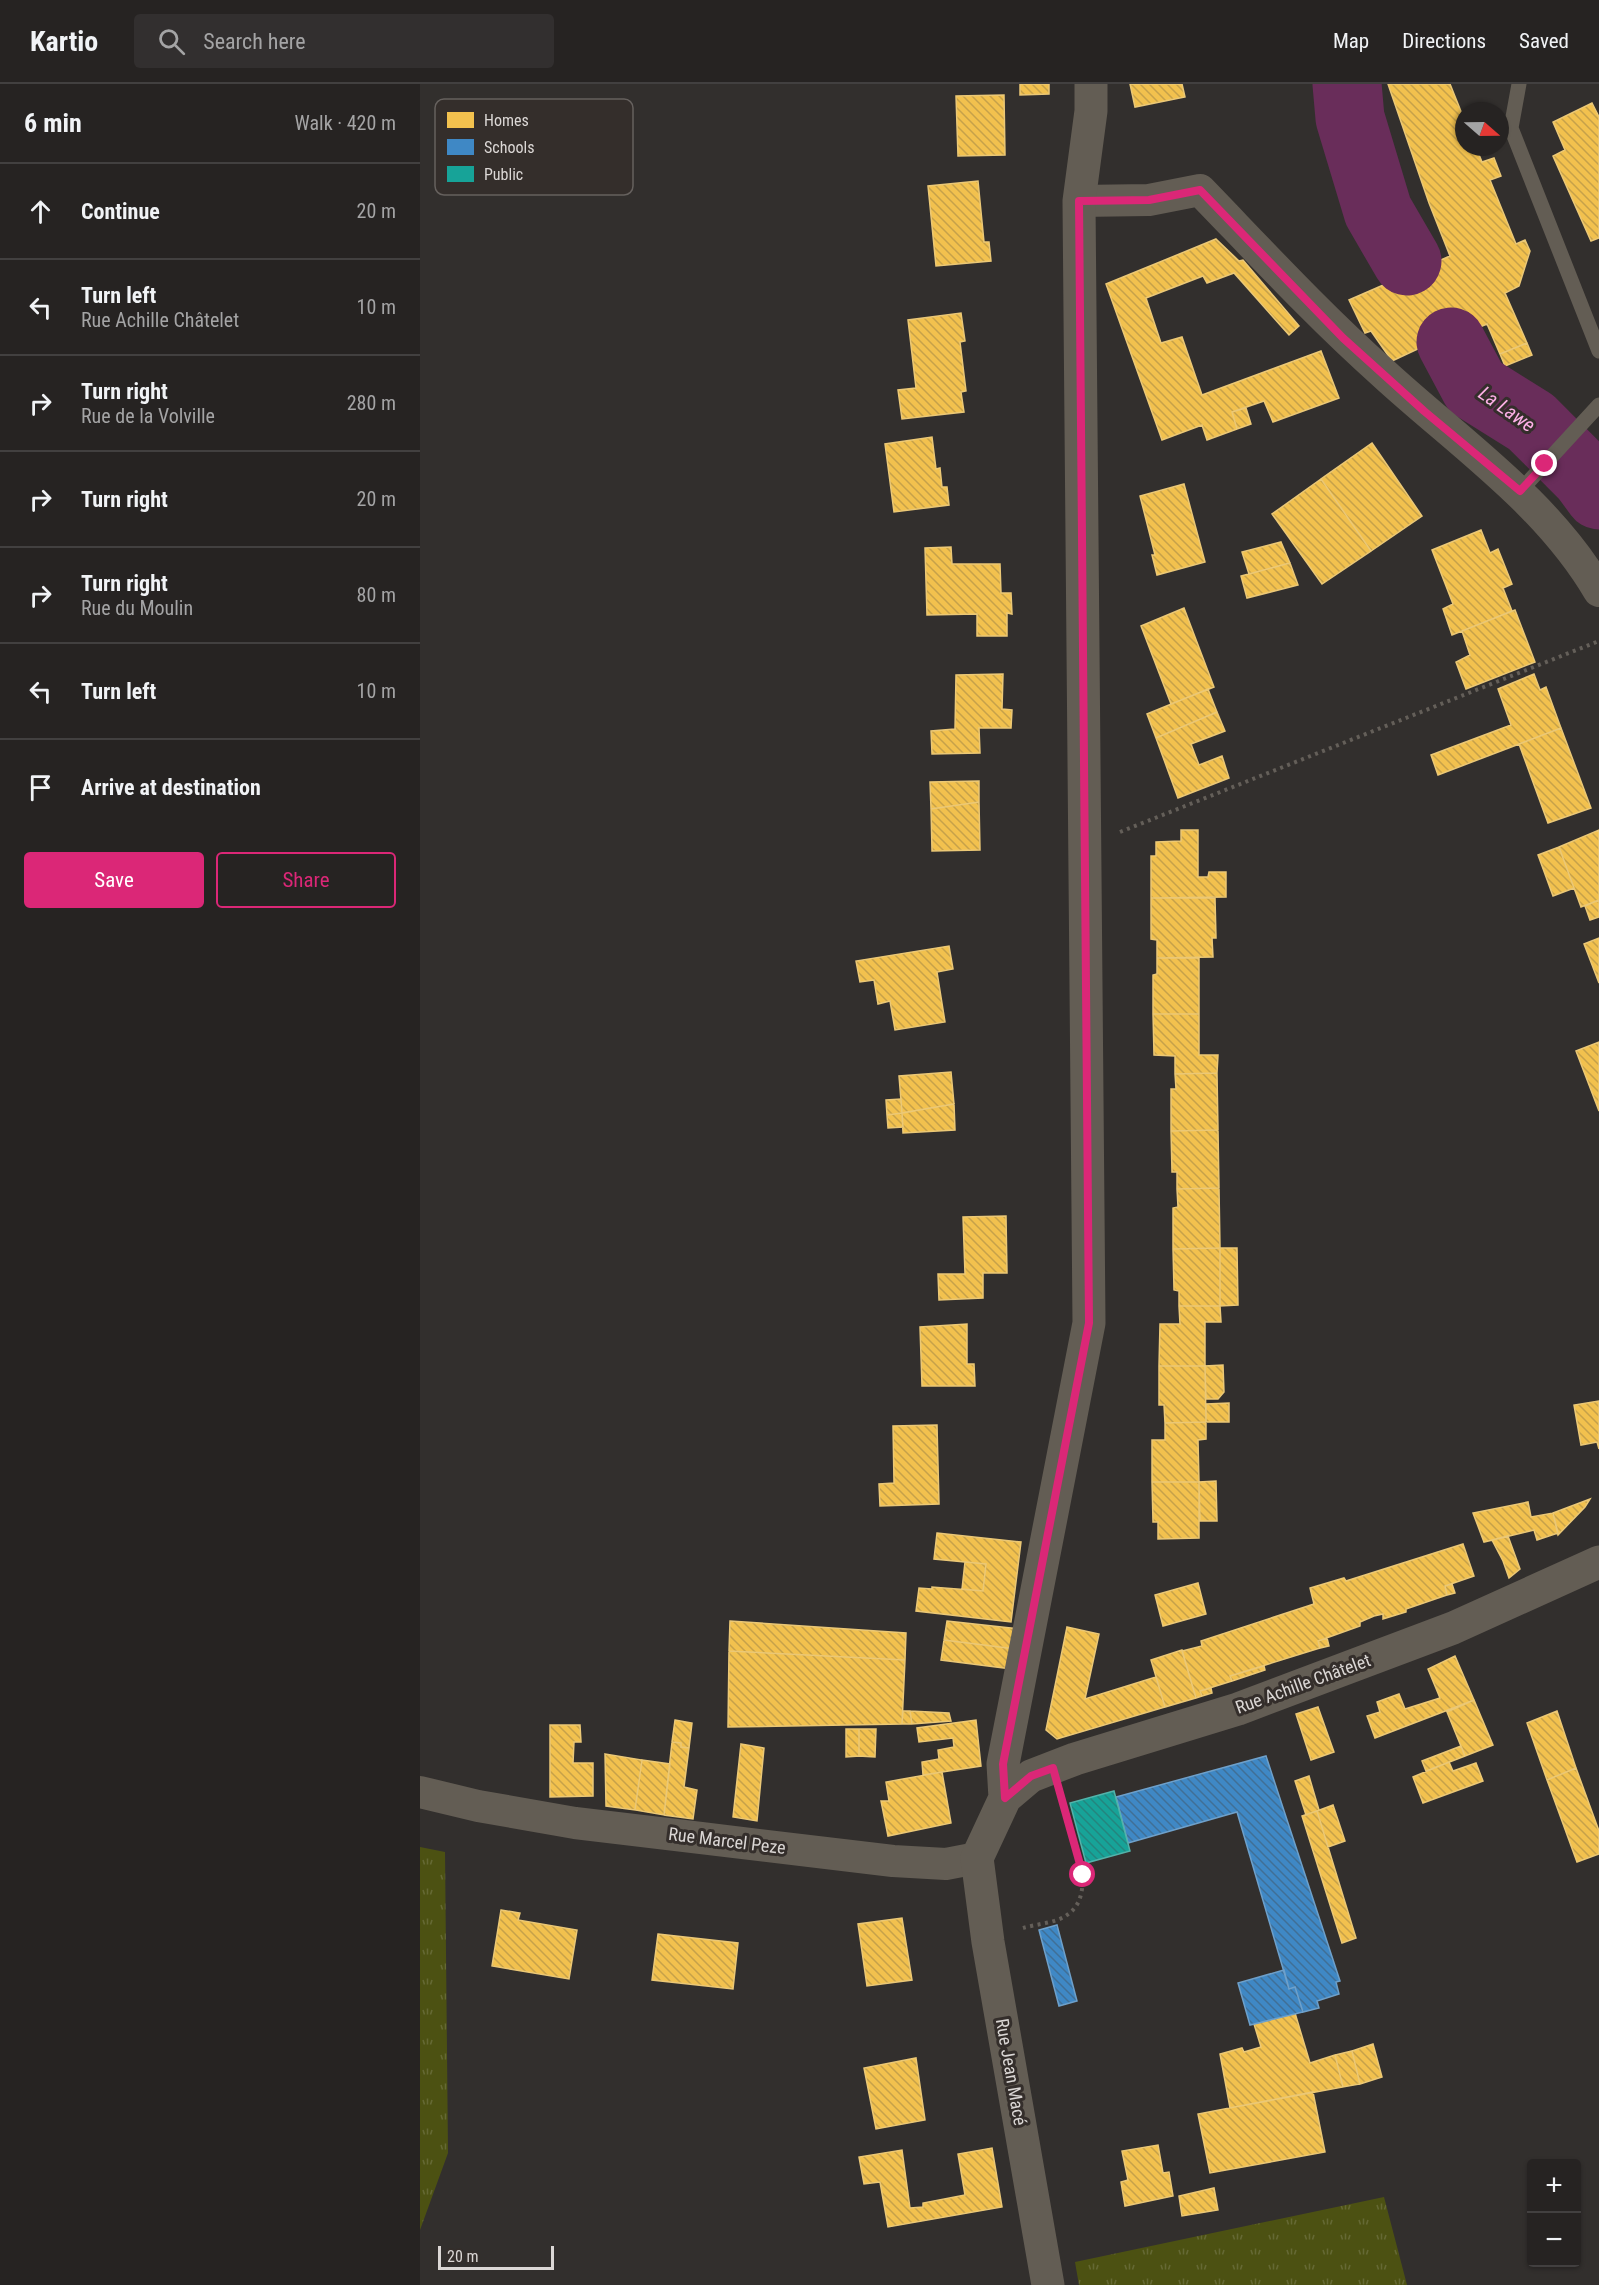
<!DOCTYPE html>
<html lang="en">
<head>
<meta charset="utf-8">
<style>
	body { margin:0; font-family:"Roboto Condensed",sans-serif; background:#322f2f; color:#f1f3f6 }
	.controls { position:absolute; right:18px; bottom:18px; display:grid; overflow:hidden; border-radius:6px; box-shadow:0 2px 4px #0004 }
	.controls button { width:54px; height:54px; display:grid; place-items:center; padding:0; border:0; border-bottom:2px solid #424040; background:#262322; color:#f1f3f6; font:30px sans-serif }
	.compass { position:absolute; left:1035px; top:18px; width:54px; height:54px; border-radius:50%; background:#262322; box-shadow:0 2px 4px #0004; rotate:110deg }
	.scale { position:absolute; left:18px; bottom:15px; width:116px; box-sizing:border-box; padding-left:6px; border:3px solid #dbd7d5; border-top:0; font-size:16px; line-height:21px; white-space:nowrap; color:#dbd7d5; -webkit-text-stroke:4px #342e2b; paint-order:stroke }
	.stop { position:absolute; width:18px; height:18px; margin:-14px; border:4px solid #db2777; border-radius:50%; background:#fff }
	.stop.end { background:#db2777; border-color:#fff; box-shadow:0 2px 6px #0008 }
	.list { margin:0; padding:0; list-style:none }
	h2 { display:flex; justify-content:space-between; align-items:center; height:78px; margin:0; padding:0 24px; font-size:26px }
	h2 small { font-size:20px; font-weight:400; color:#a4a4a5 }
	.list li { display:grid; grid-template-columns:39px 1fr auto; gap:18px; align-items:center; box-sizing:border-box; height:96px; padding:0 24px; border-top:2px solid #424040 }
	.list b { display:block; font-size:22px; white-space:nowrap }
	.list p { margin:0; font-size:20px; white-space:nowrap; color:#a4a4a5 }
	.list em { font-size:20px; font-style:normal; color:#a4a4a5 }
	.actions { display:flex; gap:12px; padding:18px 24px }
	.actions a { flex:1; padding:14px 0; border:2px solid #db2777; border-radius:6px; text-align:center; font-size:21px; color:#db2777 }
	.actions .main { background:#db2777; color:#fff }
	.icon { flex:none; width:33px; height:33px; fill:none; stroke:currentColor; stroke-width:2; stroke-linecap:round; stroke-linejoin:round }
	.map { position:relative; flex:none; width:1179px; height:2201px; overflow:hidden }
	header { display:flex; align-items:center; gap:36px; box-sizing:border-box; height:84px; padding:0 30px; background:#262322; border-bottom:2px solid #424040 }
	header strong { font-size:28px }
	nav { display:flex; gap:33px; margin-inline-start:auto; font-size:21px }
	.search { width:420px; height:54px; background:#322f2f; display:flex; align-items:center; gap:15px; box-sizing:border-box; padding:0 21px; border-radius:6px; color:#a4a4a5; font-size:22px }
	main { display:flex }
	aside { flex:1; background:#262322 }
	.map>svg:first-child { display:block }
	.grass { fill:url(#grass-tufts) }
	.homes { fill:url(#homes-back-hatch); stroke:#ebc876; stroke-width:1.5 }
	.schools { fill:url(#schools-back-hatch); stroke:#6ea0ca; stroke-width:1.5 }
	.public { fill:url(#public-back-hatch); stroke:#52b3aa; stroke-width:1.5 }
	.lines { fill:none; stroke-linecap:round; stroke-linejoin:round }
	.river { stroke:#692d5a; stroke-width:69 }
	.path { stroke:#645f59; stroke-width:4; stroke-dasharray:3 4.5; stroke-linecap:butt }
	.service { stroke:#635d54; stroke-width:15 }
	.minor { stroke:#635d54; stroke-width:32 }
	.tertiary { stroke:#635d54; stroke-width:33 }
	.route { stroke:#db2777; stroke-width:8 }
	.labels { text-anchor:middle; stroke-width:6; stroke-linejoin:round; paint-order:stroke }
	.street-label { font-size:18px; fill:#dbd7d5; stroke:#342e2b }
	.water-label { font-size:20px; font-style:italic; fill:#fcafe6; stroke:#342e2b }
	.key { fill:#342e2b; stroke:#66615e; stroke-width:1.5 }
	.key-label { font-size:16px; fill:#dbd7d5 }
</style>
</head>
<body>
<header>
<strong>Kartio</strong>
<div class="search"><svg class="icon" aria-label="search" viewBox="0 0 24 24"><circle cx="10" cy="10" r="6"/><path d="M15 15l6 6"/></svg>Search here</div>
<nav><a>Map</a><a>Directions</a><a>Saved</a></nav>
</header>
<main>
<aside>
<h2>6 min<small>Walk · 420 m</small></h2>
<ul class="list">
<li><svg class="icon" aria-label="ahead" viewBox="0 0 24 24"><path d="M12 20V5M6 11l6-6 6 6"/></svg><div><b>Continue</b></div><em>20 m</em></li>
<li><svg class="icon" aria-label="left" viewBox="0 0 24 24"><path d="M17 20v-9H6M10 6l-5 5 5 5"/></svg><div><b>Turn left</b><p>Rue Achille Châtelet</p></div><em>10 m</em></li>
<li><svg class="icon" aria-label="right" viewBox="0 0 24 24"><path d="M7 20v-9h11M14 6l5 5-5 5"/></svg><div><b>Turn right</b><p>Rue de la Volville</p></div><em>280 m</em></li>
<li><svg class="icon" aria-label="right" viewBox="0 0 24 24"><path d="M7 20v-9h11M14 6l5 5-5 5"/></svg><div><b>Turn right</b></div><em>20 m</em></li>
<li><svg class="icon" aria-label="right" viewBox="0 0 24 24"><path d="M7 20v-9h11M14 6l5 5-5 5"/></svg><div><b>Turn right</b><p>Rue du Moulin</p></div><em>80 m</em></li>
<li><svg class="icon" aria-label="left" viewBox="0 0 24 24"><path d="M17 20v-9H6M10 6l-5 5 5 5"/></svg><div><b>Turn left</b></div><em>10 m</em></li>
<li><svg class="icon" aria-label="arrive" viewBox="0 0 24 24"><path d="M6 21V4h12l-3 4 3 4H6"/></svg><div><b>Arrive at destination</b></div></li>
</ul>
<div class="actions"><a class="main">Save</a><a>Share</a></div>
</aside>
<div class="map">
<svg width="1179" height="2201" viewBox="0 0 1179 2201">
	<defs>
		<pattern id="grass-tufts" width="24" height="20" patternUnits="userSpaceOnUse" patternTransform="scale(1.5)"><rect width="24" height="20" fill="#4c5112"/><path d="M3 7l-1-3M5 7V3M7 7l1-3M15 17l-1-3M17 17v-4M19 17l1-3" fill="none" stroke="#656934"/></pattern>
		<pattern id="homes-back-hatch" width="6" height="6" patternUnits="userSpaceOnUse" patternTransform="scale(1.5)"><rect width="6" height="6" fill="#f2c14e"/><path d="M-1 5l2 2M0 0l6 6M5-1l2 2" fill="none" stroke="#c6a14a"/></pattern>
		<pattern id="schools-back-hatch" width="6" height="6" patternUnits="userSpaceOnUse" patternTransform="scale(1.5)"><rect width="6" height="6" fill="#3f88c5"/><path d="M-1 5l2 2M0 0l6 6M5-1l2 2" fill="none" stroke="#406f96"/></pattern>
		<pattern id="public-back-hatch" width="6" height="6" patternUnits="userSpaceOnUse" patternTransform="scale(1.5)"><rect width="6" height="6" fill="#17a398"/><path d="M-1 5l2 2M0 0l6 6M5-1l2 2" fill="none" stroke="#24857e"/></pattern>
	</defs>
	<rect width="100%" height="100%" fill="#322f2d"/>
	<path class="grass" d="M0,1763l25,5 3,301 -28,77z
		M964,2113l23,88h-328l-4,-23z"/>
	<path class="homes" d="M600,0h29v10l-29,1z
		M710,0h52l3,13 -50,10z
		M968,0h62l14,35v28h12l6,15 12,-4 7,18 -11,4 26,64 9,-4 5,11 -11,35 -14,7 22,50 -27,11 -13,-30 -29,12 -2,-5 -64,30 -21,-30 -6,2 -16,-33 101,-44 -21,-53z
		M584,11l1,60 -47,1 -2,-60z
		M1172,19l7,14v121l-8,3 -38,-85 12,-6 -12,-28z
		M558,97l6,61h5l2,19 -55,5 -8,-80z
		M796,155l23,22 4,-1 56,66 -10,9 -55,-62 -27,10 -4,-7 -57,22 15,45 21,-6 20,58 119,-44 18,47 -66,24 -9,-21 -32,11 5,17 -30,11 -5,-15 -40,15 -56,-156z
		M541,229l4,28 -5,1 6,49 -5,1 3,20 -62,7 -4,-29 18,-2 -8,-68z
		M1107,259l5,12 -27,11 -5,-12z
		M826,324l5,16 -14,5 -5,-17z
		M512,353l4,32 4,-1 2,19h5l2,18 -55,7 -9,-68z
		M952,359l50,73 -51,35 -50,-72z
		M901,395l50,72 -49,33 -50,-70z
		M764,400l21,78 -48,13 -5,-20h3l-15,-59z
		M1061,446l9,23 8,-4 14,35 -9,4 9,23 -60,24 -9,-26 10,-5 -21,-54z
		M861,458l9,21 -41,11 -7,-22z
		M531,463l1,17h48l1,29h10l1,21 -5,-1v23h-30v-22l-50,1 -2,-67z
		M870,479l8,22 -51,13 -6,-22z
		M764,524l30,79 -43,17 -30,-78z
		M1095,526l20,52 -69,27 -10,-27 14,-7 -8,-24z
		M583,590l-1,35 10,1 -1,18h-32l1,25 -48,1 -1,-23 24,-2 1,-54z
		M1114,590l6,16 6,-3 15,41 -123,47 -7,-20 80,-30 -13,-36z
		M788,605l9,23 -61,26 -9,-24z
		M797,628l8,19 -34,13 8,21 23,-9 7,22 -51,20 -22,-60z
		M1141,644l30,80 -43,15 -29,-79z
		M559,697v21l-48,7 -1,-27z
		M559,718l1,48 -48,1 -1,-42z
		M761,746h17v47h10l1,-5h17v25l-75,1v-42h5v-14l25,-1z
		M1179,746v70l-18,7 -22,-60z
		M1139,763l15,41 -21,8 -15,-41z
		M731,814h64l1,40h-4l1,19 -56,1v-18l-6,-1z
		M1179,816v17l-9,3 -5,-14z
		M1179,854v45l-15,-39z
		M529,862l4,23 -16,3 8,50 -50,8 -5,-29 -12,3 -4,-24 -14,2 -4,-21z
		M737,874h42v56h-46v-39l4,-1z
		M733,930h46v41h19l-1,18 -42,1v-18l-21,-1z
		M1179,958v69l-23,-60z
		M531,988l3,32 -52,9 -3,-37z
		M797,989l1,57 -47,1v-42h5l-1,-15z
		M481,1015l1,14 -15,2 -1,-15z
		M534,1020l1,26 -52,3 -1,-20z
		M482,1029l1,14 -15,1 -1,-13z
		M798,1046l1,58 -42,1v-17h-5l-1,-41z
		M799,1104l1,60 -47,1v-41l5,-1 -1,-18z
		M586,1132l1,57h-24v25l-44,2 -1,-26h27l-2,-57z
		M800,1164h17l1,57 -18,1z
		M800,1164v58h-41v-15l-5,-1 -1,-41z
		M759,1222h41l1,16h-16v44h-46l1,-42h20z
		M547,1240v40h7l1,22h-53l-2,-59z
		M803,1281l1,27 -6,7h-12l-1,-33z
		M739,1282h46l1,56 -41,1 -1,-18h-5z
		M1179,1317v48l-2,-7 -16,3 -7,-40z
		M809,1319v19h-23v-18z
		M786,1338v17l-8,1 1,42h-47v-42h13v-17z
		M517,1341l2,79 -59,2 -1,-22 15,-1 -1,-57z
		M796,1397l1,40h-17l-1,-39z
		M732,1398h47v56l-41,1v-17h-5z
		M1170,1415l-5,8 -27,28 -5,-22z
		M1108,1418l3,15 22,-4 5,20 -21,7 -3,-10 -50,12 -11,-29z
		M517,1449l84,9 -10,80 -95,-11 3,-23 13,1v-2l51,4 3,-27 -52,-5z
		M1088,1452l12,33 -11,9 -6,-17 -11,-21z
		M1043,1460l11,32 -29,10 2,9 -41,14v3l-23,7v-5l-9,2 -14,6v4l-42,15 2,7 -90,28 2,5 -32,10 2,5 -6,2 -14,-47 20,-5 -1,-5 113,-37 -4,-16 34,-10 2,3z
		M545,1478l21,2 -3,27 -21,-2z
		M778,1499l8,31 -43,12 -8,-31z
		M1032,1500l3,9 -8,2 -2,-9z
		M310,1537l176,12 -1,27 -176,-9z
		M527,1537l73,8 -5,20 -71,-9z
		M647,1543l32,7 -14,65 71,-22 9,30 -108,32 -11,-9z
		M907,1554l2,8 -9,2 -2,-7z
		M524,1556l71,9 -4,20 -70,-9z
		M762,1566l14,48 -31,9 -14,-47z
		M309,1567l176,9 -3,64 -174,3z
		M1035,1572l19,44 -99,38 -8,-22 13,-4 -3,-10 22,-8 6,15 35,-11 -12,-29z
		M844,1582l1,4 -33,11 -2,-5z
		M791,1604l1,5 -10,3 -2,-5z
		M1054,1616l19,45 -28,11 -18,-44z
		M898,1623l16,45 -23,8 -15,-46z
		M483,1627h7l2,13h-10z
		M490,1627l39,2 2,8 -39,3z
		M1137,1627l19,57 -29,12 -20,-57z
		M255,1636l17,3 -3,25 -8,-1v-4l-9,-1z
		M556,1636l5,46 -58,9 -1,-13 17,-3 -1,-9 16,-3 -1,-9 -34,4 -2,-14z
		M130,1641h30l1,17h-7l-1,21h20v33l-43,1z
		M426,1645h13v27l-13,1z
		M439,1645h17l-1,28 -16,-1z
		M252,1658l9,1v4l8,1 -5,39 13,3 -4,29 -29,-4z
		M321,1660l23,4 -7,73 -24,-4z
		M1041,1662l4,10 -39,15 -4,-10z
		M185,1670l37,6 -7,50 -29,-4z
		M222,1676l28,4 -6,51 -29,-5z
		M1029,1678l4,9 23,-8 7,18 -60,22 -10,-26z
		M1156,1684l23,63v23l-22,8 -30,-82z
		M522,1688l9,51 -63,13 -7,-35h8l-3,-19z
		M889,1692l10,34 -13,5 -11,-34z
		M913,1721l12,36 -17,6 -11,-36z
		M897,1727l39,127 -14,5 -40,-127z
		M81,1826l19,3 -2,7 59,10 -8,49 -77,-13z
		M482,1834l10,62 -45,6 -9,-62z
		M238,1850l80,9 -5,46 -81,-9z
		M875,1929l15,50 25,-8 8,32 -113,21 -10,-54 22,-6 2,4 17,-5 -7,-23z
		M953,1960l9,33 -22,7 -8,-33z
		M932,1967l8,33 -17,3 -8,-32z
		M496,1974l9,62 -49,9 -12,-61z
		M893,2008l12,60 -115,21 -12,-59z
		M738,2061l5,28 6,-1 4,24 -48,10 -4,-24 7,-2 -6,-29z
		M572,2064l10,59 -114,20 -8,-45 -16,2 -5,-27 43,-7 8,58 13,-1v-4l42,-8 -7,-41z
		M794,2104l4,22 -36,6 -3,-20z"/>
	<path class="schools" d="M846,1672l74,225 -4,1 3,12 -22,7 2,7 -16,4 -8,-25 -6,2 -52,-177 -109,31 -12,-46z
		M637,1841l20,76 -18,5 -20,-76z
		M864,1886l5,19 6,-2 8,25 -53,13 -12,-42z"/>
	<path class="public" d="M694,1707l16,60 -44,12 -16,-60z"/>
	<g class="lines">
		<path class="river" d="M927,0l3,34 28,93 29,50
			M1031,258l24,45 56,35 54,54 14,19"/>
		<path class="path" d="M700,748l479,-191
			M603,1844c13,-4 33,-5 44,-13 33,-22 4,-81 -4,-111"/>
		<path class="service" d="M1099,0l-8,44 88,223
			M1100,407l79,-86"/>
		<path class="minor" d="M659,117l70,-1 51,-10c60,62 119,126 183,183 75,69 164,129 216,218
			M0,1708l58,14 97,17 126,15 192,23 53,3 31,-6"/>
		<path class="tertiary" d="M585,1714l26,-22 44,-17 163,-50 215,-81 146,-66
			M628,2201l-60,-343 -11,-84 28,-60 -2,-34 86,-441 -10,-1122 12,-90v-27"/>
	</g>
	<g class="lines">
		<path class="route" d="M663,1791l-30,-107 -22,8 -26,22 -2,-34 86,-441 -10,-1122 70,-1 51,-10 143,148 81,73 96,80 25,-27"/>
	</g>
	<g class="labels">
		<g class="street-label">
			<text transform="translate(883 1600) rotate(-20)" y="6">Rue Achille Châtelet</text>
			<text transform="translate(307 1757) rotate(7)" y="6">Rue Marcel Peze</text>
			<text transform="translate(591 1988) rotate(80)" y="6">Rue Jean Macé</text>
		</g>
		<g class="water-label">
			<text transform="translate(1087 325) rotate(35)" y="7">La Lawe</text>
		</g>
	</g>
	<rect x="15" y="15" width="198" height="96" rx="9" class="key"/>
	<rect x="27" y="28" width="27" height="16" fill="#f2c14e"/>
	<rect x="27" y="55" width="27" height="16" fill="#3f88c5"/>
	<rect x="27" y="82" width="27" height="16" fill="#17a398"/>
	<g class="key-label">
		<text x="64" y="42">Homes</text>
		<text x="64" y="69">Schools</text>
		<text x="64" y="96">Public</text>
	</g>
</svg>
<div class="controls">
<button>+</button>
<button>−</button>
</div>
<svg class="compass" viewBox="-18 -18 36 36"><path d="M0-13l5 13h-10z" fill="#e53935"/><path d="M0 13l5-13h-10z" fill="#a4a4a5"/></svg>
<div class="scale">20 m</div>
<div class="stop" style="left:663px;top:1791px"></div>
<div class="stop end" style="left:1125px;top:380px"></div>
</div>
</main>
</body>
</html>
